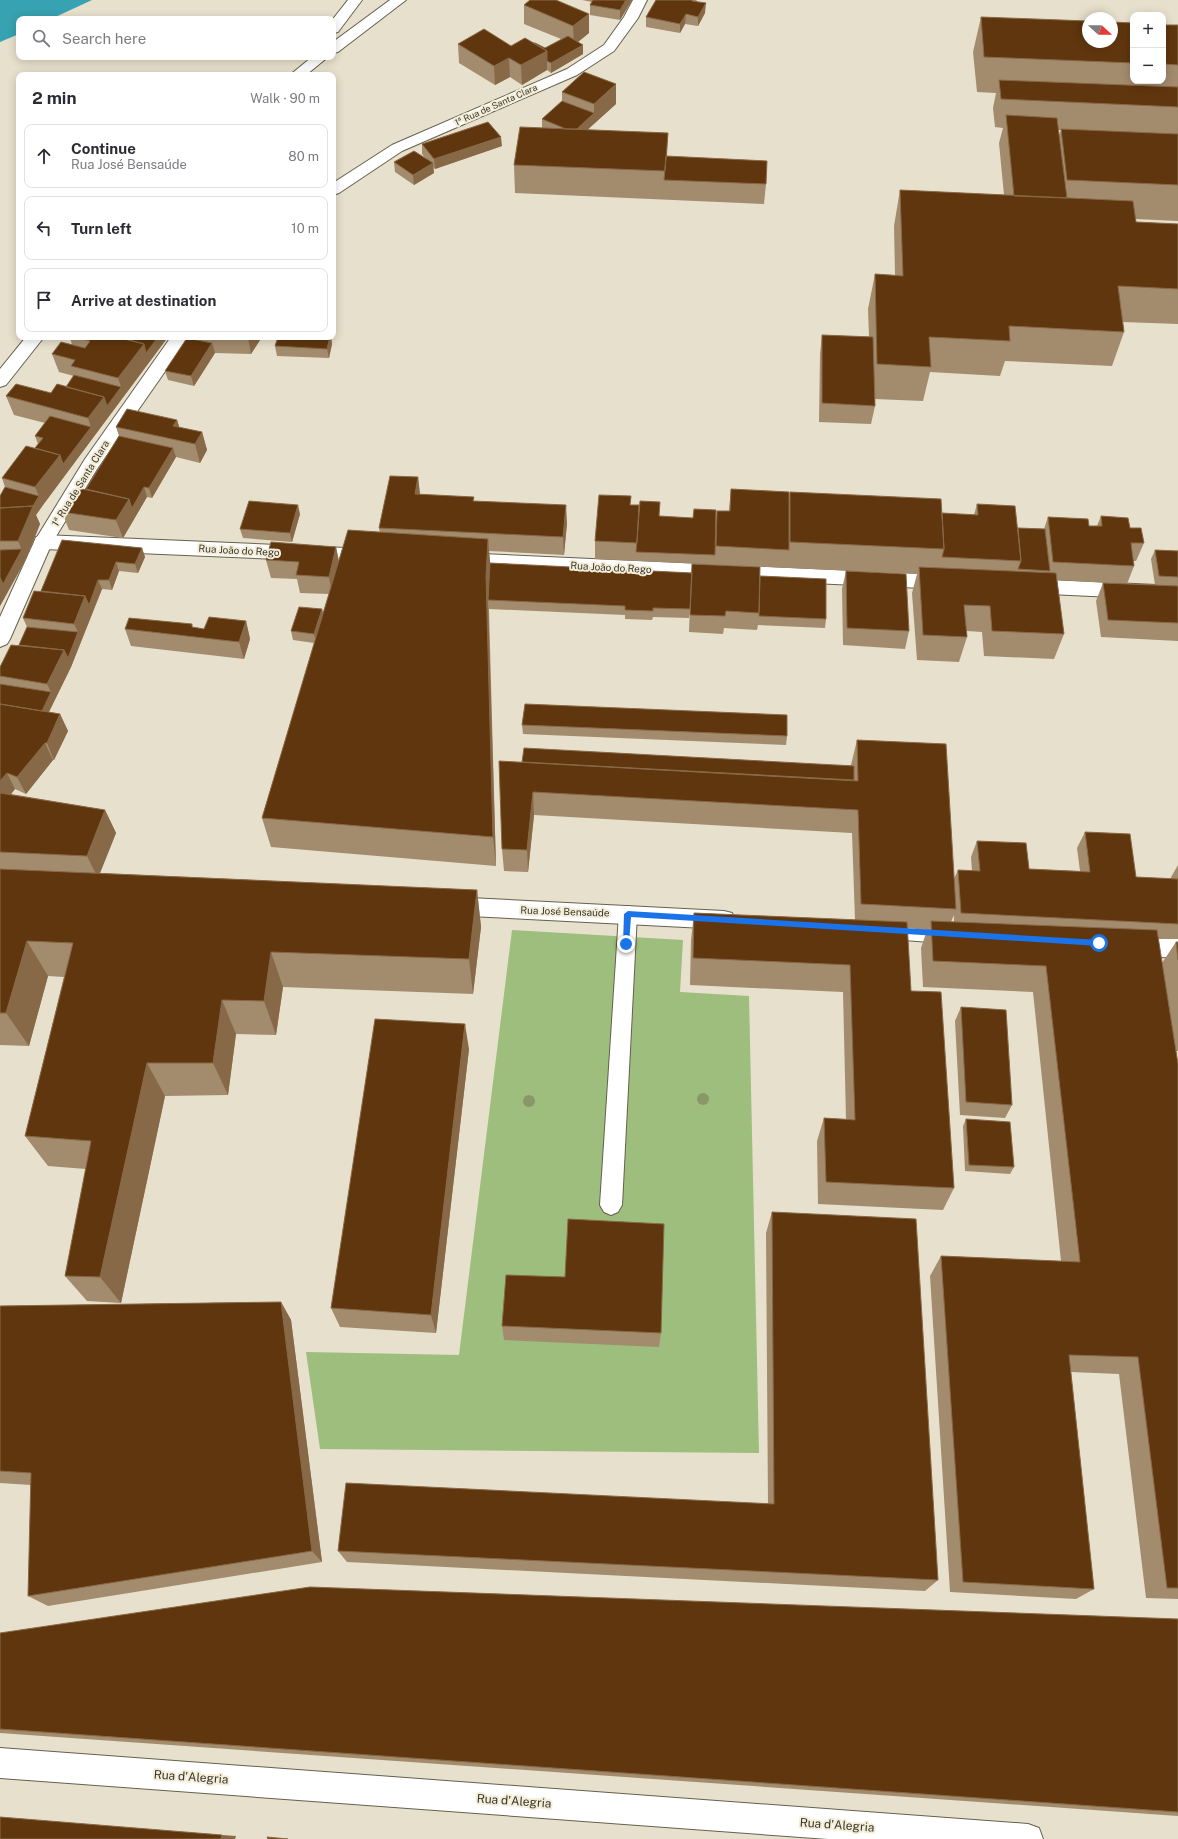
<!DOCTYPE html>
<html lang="en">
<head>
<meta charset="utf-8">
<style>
	body { margin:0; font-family:"Public Sans",sans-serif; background:#f7f7f7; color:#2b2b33 }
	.controls { position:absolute; right:12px; top:12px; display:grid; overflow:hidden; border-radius:8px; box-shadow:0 2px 10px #0003 }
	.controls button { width:36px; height:36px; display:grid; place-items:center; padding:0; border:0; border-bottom:1px solid #e1e1e2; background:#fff; color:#2b2b33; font:20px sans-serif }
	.compass { position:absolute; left:1082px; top:12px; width:36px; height:36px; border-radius:50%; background:#fff; box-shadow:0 2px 10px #0003; rotate:111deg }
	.stop { position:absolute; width:12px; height:12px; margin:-9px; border:3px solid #1a73e8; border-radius:50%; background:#fff }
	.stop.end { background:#1a73e8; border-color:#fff; box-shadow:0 1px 4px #0008 }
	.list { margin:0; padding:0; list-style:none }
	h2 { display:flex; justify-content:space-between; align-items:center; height:52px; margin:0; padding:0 16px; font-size:17px }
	h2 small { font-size:13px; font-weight:400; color:#7c7c81 }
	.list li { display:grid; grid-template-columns:26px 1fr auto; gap:12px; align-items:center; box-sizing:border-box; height:64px; margin:0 8px 8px; padding:0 8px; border:1px solid #e1e1e2; border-radius:8px }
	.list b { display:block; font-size:15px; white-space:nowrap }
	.list p { margin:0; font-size:13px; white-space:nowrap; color:#7c7c81 }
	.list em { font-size:13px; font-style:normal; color:#7c7c81 }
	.icon { flex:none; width:22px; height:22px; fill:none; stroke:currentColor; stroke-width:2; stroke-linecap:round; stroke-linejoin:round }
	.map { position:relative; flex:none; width:1178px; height:1839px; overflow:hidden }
	.search { position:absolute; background:#fff; box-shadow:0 2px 10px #0003; left:16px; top:16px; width:320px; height:44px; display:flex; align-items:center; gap:10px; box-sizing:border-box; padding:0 14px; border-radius:8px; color:#7c7c81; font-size:15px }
	.panel { position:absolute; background:#fff; box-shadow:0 2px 10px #0003; left:16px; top:72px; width:320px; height:268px; border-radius:8px }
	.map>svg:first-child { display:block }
	.green { fill:#9dbe7d }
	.water { fill:#37a2b2 }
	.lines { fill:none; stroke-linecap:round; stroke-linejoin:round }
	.lane-casing { stroke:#65604e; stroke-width:2 }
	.street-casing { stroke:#65604e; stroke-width:2 }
	.secondary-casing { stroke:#65604e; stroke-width:2 }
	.lane { fill:#fff; fill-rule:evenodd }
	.street { fill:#fff; fill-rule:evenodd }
	.secondary { fill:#fff; fill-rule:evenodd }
	.tree { fill:#8a9768 }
	.wall { fill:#a38b6d; fill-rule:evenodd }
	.shaded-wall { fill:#886947 }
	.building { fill:#5f360e; stroke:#886947 }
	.route { fill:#1a73e8 }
	.labels { text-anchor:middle; stroke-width:4; stroke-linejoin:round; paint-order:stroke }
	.far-street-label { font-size:9px; fill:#37342c; stroke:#f4eed9 }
	.street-label { font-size:10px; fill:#37342c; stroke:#f4eed9 }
	.near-street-label { font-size:12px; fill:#37342c; stroke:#f4eed9 }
</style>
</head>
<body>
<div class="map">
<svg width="1178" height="1839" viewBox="0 0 1178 1839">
	<rect width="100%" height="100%" fill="#e7e0cc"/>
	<path class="green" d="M512,930l171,10 -3,52 69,4 10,457 -439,-4 -14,-97 153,3z"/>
	<path class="water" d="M0,0h92l-41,19h-32v15l-19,8z"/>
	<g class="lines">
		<defs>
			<path id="lane" d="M628,906l7,2 2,6 -15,291 -4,7 -7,3 -7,-3 -4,-7 19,-291 2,-6z"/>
			<path id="street" d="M348,0h14l-24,32 -5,1v-14z
				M390,0h16l-68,52 -5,1v-11z
				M312,57h16l-22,18h-16z
				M26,337h18l-38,48 -6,2v-18z
				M43,535l327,14 7,2 2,5 -2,5 -7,2 -327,-14 -7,-2 -2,-5 2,-5z
				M460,553l485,22 7,2 3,5 -3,5 -7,2 -485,-22 -7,-2 -2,-5 2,-5z
				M1027,579l151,7v14l-151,-7 -7,-2 -3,-5 3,-5z
				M449,897l275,14 8,2 3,7 -3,7 -8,2 -275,-14 -8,-2 -3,-7 3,-7z
				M878,920l78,4 8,3 3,7 -3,7 -8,3 -78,-6 -8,-2 -3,-7 3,-7z
				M1130,935l48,3v20l-48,-3 -8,-3 -3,-7 3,-7z
				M0,1748l1028,76 11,4 4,11h-215l-828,-61z"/>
			<path id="secondary" d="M633,0h14l-9,18 -24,33 -37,24 -175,76 -63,42 -6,2v-12l59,-38 175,-76 37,-24 20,-28z
				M171,337h18l-92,132 -45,74 -42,96 -3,5 -7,3v-30l34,-75 51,-83z"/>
		</defs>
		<use href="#lane" class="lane-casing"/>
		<use href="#street" class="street-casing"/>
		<use href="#secondary" class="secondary-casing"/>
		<use href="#lane" class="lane"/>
		<use href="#street" class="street"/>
		<use href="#secondary" class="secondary"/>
	</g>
	<g class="tree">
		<circle cx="703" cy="1099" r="6"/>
		<circle cx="529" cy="1101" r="6"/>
	</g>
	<path class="wall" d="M530,0l59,33 -11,9 5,12 -32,19 -4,-3 -25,15 -12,-8 -15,8 -36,-22 -1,-19 53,2 34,2 16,-9 -37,-15v-19z
		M582,0h50l-12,20 -30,-5v-10l2,-3z
		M656,0h41l-1,1 9,12 -7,13 -13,-2 -5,9 -34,-6v-10z
		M981,17l152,6v58h30v-56h15v196l-42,-2v3l42,2v100l-55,-2 1,10 -12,34 -107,-5 -5,15 -70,-4 -7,29 -48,-2v7l-4,18 -52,-2 1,-68 2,-19 47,2 -1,-28 7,-35 20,1 -1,-49 6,-36 104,5 -5,-52 4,-15 -8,-1 -2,-19 3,-15 -19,-1 -4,-40zM1058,130h3l-2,6z
		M562,92l54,12 -29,26 81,3 -1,23 99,28 -2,20 -249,-11 -1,-28 28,-37v-9l20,-18z
		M422,144l80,2 -67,23 -2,-2 1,6 -20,12 -19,-13 -1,-10 33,-2 -5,-6z
		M70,337h98l-125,168 -7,10 4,9 -14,35 -26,47v-110l5,-9 -3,-9 33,-30 3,-4 -3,-8 10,-13 -31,-8 -8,-19 45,-3 15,-6 8,-11 -15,-4 -7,-18 20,-9z
		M187,337h75l-11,17 -36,-1 -21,33 -26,-6 -3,-9 22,-33z
		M278,337h53l1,7 -3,14 -52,-2 -2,-10z
		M177,420l2,7 23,5 5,18 -7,13 -24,-6 -24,41 -5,-1 -24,41 -54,-8 -7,-18 24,-23 33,-53 -3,-9z
		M418,477l2,17 54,7 93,22 -3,32 -75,-4 1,12 202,10v-9l68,12 66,43 -1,9 -67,-3 -1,5 -33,-2 -1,6 -34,-2 1,-27 -1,13 -36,-1 -1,3 -27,-1v-4l-136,-6 7,257 -225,-19 -9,-29 52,-175 -21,-3 -2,-9 31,-22 1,4 6,-19 -29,-1 -3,-14 -26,-1 -5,-18 70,-13 3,13 41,-27 -1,-5z
		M731,489l58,11 1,-8 152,21 32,2 3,-11 41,24 26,1 4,-12 41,9h8l4,-10 29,12 14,15 -8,18h-3l1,5 -7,18 -70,-4 7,54 -10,25 -70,-3 -2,-24 -15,-1v6l-8,25 -42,-2 -5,-67 5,-19 -322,-15v-18l64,-25 57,6 1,-11h12z
		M300,514l-8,28 -49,-4 -3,-9z
		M142,548l3,9 -7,16 -19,-2 -7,19 -10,-1 -31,78 -22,45 11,2 8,17 -14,29h-1l-27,34 -11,-5 -4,5 94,16 11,23 -16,40 377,17 4,37 -8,67 -190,-7 -7,48 -40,-1 -8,61 -63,1 -44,207 -34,-2 -22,-25 21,-107 -38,-3 -23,-30 39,-159 -16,-1 -19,70 -29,-1v-378l19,-22 8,-18 -4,-9 18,-27z
		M1155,550l23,1v35l-23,-1 -4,-26z
		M846,571l63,60 -4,18 -62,-4 -1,-56z
		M1103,583l75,3v55l-77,-4 -5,-36z
		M246,621l4,18 -6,20 -113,-13 -6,-17h79z
		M522,725l265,11 -1,9 -263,-11z
		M857,740l97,139 4,-9 14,1 -1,-14 6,-16 52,28 51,2 -3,-23 8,-16 51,45 34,2 8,-14v74h-20l4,24 14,-21h2v109h-2l2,13v535l-32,-1 -27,-224 -48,-2 23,217 -18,10 -126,-7 -20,-316 11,-20 120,5 -28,-269 -110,-5 -2,-39 6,-18 -20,-2 4,63 43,197 -11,22 -125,-6 -1,-63 7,-23 22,1 -3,-127 -153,-7 1,-45 3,-27 161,7 -3,-87 -318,-18 -6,57 -24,-1 -2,-22 20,-87 329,3zM954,915v7h-3z
		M961,1007l51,98 -7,13 -45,-3 -5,-94z
		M469,1049l-33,284 -96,-6 -9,-19z
		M966,1119l48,48 -4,7 -45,-3 -2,-45z
		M772,1212l166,368 -13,11 -578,-29 -9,-11 430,-47 -2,-271z
		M281,1302l10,18 31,242 -274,44 -20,-10 3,-111 -31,-2v-177z
		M502,1326l159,7 -2,14 -155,-7z
		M1178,1619v197l-1178,-83v-100z"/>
	<path class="shaded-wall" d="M626,0h6l-12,20v-10z
		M706,3l-1,10 -7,13v-9z
		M589,14v19l-15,12 -1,-19z
		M686,14l-1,10 -5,9v-9z
		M583,45v9l-32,19v-10z
		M547,51v19l-25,15 -1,-20z
		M509,58l1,19 -15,8 -1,-19z
		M616,84v20l-42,38v-10l20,-19v-9z
		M501,137l1,9 -67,23 -1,-10z
		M433,163l1,10 -20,12 -1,-10z
		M158,337h10l-125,168 -7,10 4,9 -14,35 -8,-18 8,-25 13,-20 -4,-9 25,-32 31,-28 -3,-9 16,-21 17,-10 -3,-9 26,-34z
		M248,337h14l-11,17z
		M330,337h1l1,7 -3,14 -2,-9z
		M212,343l3,10 -21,33 -3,-10z
		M177,420l6,18 -10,-12z
		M202,432l5,18 -7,13 -5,-19z
		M173,448l3,9 -24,41 -3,-10z
		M418,477l2,18 -5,-1z
		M144,487l3,10 -24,41 -7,-18 13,-21z
		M298,505l2,9 -8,28 -2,-9z
		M566,505l1,18 -3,32 -1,-18z
		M488,539l3,33 -3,28 8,266 -3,-29 -7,-261z
		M336,547l3,17 -7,30 -3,-17z
		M142,548l3,9 -7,16 -3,-9z
		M22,549l4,10 -26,47v-29z
		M116,562l3,9 -7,19 -3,-10z
		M98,580l4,9 -31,78 -29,59 -4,-8 13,-26 -4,-8 17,-34 14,-18 -4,-8 11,-28z
		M322,609l2,9 -8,25 -2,-9z
		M246,621l4,18 -6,20 -5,-17z
		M60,714l8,17 -14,29 -7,-17z
		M45,743l8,17 -27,34 -9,-17z
		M7,773l8,16 -15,19v-27z
		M533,792l1,23 -6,57 -1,-22z
		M105,810l11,23 -18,45 -11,-22z
		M477,890l4,37 -8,67 -4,-35z
		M27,941l21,35 -19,70 -23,-33z
		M271,952l12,35 -7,48 -12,-34z
		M222,1000l14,34 -8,61 -15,-32z
		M465,1024l4,25 -33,284 -5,-18z
		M147,1063l18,33 -44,207 -21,-26z
		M281,1302l10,18 31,242 -10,-11z
		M222,1835l14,1 -1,3h-14z"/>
	<path class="building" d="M530,0h26l33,14 -16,12 -49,-21z
		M593,0h33l-6,10 -30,-5z
		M656,0h36v1l14,2 -8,14 -12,-3 -6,10 -34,-7z
		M981,17l107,4v21h24v-20l21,1v40l-149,-6z
		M1163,25h15v40l-15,-1z
		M484,29l27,17 14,-8 22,13 -26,14 -12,-7 -15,8 -36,-22z
		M568,36l15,9 -32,18 -4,-2v-10l-14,-8h2l10,5z
		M584,72l32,12 -22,20 -32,-12z
		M999,80l179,7v20l-177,-8z
		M562,101l32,12 -17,16h-11l-24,-10z
		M1006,115l51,3 10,80 -53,-2z
		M488,122l13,15 -67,22 -12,-15z
		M520,127l148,6 -3,38 -151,-6z
		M1061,129l117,5v51l-111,-5z
		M414,151l19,12 -20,12 -19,-13z
		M666,156l101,5 -1,23 -102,-4z
		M900,190l233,11 3,21 42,2v65l-60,-3 6,46 -115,-6 1,15 -81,-4 2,30 -54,-3 -2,-90 28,2z
		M822,335l51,2 2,69 -53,-3z
		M73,337h44l27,7 -26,34 -47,-12 4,-6 -23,-6 9,-12 24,6 5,-7z
		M117,337h41l-12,16 -2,-9z
		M278,337h52l-3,12 -52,-3z
		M187,338l25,5 -21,33 -26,-5z
		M74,375l47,12 -14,19 -3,-9 -38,-10z
		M16,384l35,9 6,-9 47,13 -16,21 -82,-22z
		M127,409l50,11 -4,6 29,6 -7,12 -79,-17z
		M50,416l41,11 -28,37 -3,-9 -25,-7 8,-10 -8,-2z
		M119,436l54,12 -24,40 -5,-1 -12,21 -3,-9 -43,-10z
		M26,446l34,9 -25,32 -33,-9z
		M390,476l28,1 -3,17 59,3 -1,4 93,4 -3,32 -184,-9z
		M5,487l34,9 -6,10 -33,2v-12z
		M78,488l51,11 -13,21 -54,-8z
		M731,489l58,3v58l-73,-4 1,-35h13z
		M790,492l151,7 3,50 -154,-7z
		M599,495l32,1 -1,9h9l-2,38 -42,-2z
		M249,501l49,4 -8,28 -50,-4z
		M640,501l20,1 -1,14 34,2 1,-9 22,1 -1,45 -79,-3z
		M977,504l38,2 6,55 -79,-4 2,-8 -2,-36 36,2z
		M33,506l-15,35h-18v-33z
		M1101,516l27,2 2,10h11l3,15h-13l3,23 -81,-4 -5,-45 40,2 1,7h13z
		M1018,528l27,1 5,42 -32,-2 3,-8z
		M348,530l140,9 -2,37 7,261 -231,-19z
		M62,540l80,8 -7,16 -19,-2 -7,18h-11l-9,25 -4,-9 -44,-5z
		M271,542l65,5 -7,30 -33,-2 3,-13 -33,-2z
		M22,549l-19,35 -3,-7v-27z
		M1155,550l23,1v26l-19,-1z
		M490,563l202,10 -2,36 -37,-1v3l-28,-1v-4l-137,-6z
		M692,564l68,3 -1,46 -33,-2 -1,5 -35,-1z
		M919,567l137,6 8,61 -72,-3 -2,-25 -26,-1 3,32 -44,-2z
		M846,571l60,3 3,57 -62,-3z
		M760,576l66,3v40l-67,-3z
		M1103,583l75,3v37l-70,-3z
		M34,591l51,5 -11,28 -51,-6z
		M299,607l23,2 -8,25 -23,-3z
		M209,617l37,4 -7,21 -114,-13 4,-11 63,6v3l12,2z
		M27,627l51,5 -10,26 -4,-8 -45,-5z
		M11,645l53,5 -17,34 -47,-8v-9z
		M0,684l51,8 -9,19 -42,-7z
		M0,704l60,10 -13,29h-2l-28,34 -10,-4 -7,8z
		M525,704l262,11v21l-265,-11z
		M857,740l89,4 10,165 -95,-5 -3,-94 -325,-18 -6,58 -25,-1 -3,-88 359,20z
		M524,748l330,18v14l-332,-18z
		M0,793l105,17 -18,46 -87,-4z
		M1085,832l45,2 6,43 42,2v45l-217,-11 -3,-43 22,1 -3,-30 49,2 3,26 61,3z
		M0,869l477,21 -8,69 -198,-7 -7,49 -42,-1 -9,63h-66l-47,214 -35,-1 26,-135 -66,-5 48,-193 -46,-2 -21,72h-6z
		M694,913l213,9 4,69 30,1 13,196 -128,-6 -2,-64 31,2 -5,-155 -157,-7z
		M931,921l226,9 21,134v524h-11l-29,-231 -69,-2 25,234 -131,-7 -22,-326 139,6 -34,-296 -113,-5z
		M1176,942h2v18z
		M961,1007l45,3 6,95 -46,-3z
		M375,1019l90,5 -34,291 -100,-7z
		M966,1119l44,3 4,45 -45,-2z
		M772,1212l144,7 22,361 -600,-29 8,-68 428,21z
		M568,1219l96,5 -3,109 -159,-7 4,-51 59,2z
		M281,1302l31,249 -284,45 3,-123 -31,-2v-165z
		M310,1587l868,32v193l-1178,-83v-96z
		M0,1817l222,18 -1,4h-221z
		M267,1837l21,2h-20z"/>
	<path class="route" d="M628,911l471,29 4,3 -4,3 -468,-29 -2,27 -3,3 -3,-3 1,-30z"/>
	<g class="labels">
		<g class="far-street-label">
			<text transform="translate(496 105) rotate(-24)" y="3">1ª Rua de Santa Clara</text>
		</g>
		<g class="street-label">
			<text transform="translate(80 483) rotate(-58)" y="4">1ª Rua de Santa Clara</text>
			<text transform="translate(239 550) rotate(3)" y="4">Rua João do Rego</text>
			<text transform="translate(611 567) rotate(3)" y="4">Rua João do Rego</text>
			<text transform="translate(565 911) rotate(2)" y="4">Rua José Bensaúde</text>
		</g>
		<g class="near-street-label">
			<text transform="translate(191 1777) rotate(4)" y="4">Rua d'Alegria</text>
			<text transform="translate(514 1801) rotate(4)" y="4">Rua d'Alegria</text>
			<text transform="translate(837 1825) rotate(4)" y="4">Rua d'Alegria</text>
		</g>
	</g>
</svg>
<div class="controls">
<button>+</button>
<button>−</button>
</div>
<svg class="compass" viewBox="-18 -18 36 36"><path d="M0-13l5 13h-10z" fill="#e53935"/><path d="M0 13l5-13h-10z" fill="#7c7c81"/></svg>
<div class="stop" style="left:1099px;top:943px"></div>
<div class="stop end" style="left:626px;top:944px"></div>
<div class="search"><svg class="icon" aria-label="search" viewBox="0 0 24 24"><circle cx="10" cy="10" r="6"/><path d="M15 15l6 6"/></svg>Search here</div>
<section class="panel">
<h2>2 min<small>Walk · 90 m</small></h2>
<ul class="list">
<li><svg class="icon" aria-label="ahead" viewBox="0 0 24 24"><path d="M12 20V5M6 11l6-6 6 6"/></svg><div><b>Continue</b><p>Rua José Bensaúde</p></div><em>80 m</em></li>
<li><svg class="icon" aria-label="left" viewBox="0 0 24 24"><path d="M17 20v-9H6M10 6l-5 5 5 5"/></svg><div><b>Turn left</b></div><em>10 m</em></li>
<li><svg class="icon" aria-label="arrive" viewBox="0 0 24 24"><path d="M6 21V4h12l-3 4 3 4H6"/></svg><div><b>Arrive at destination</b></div></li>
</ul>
</section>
</div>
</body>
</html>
